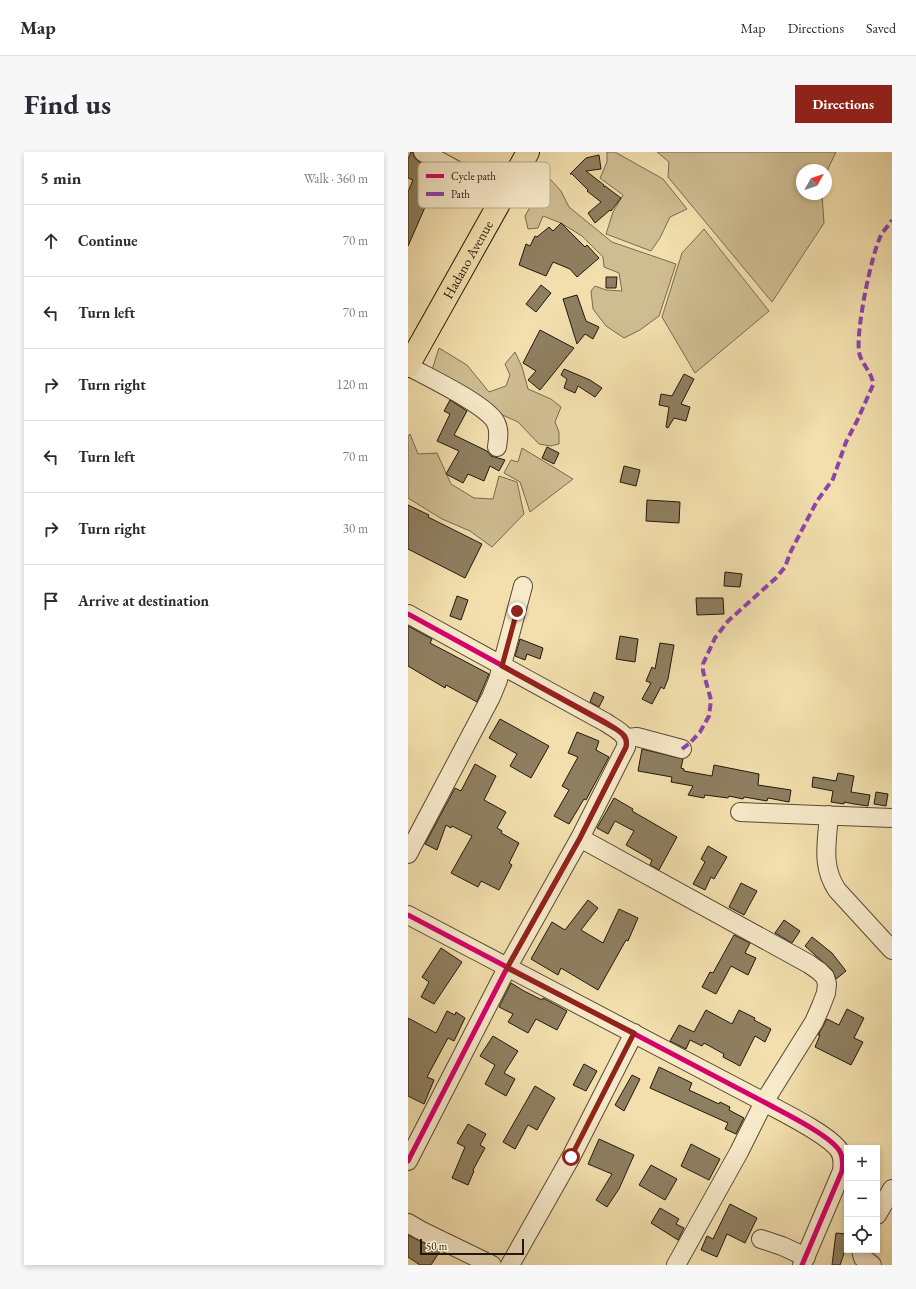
<!DOCTYPE html>
<html lang="en">
<head>
<meta charset="utf-8">
<style>
	body { margin:0; font-family:"EB Garamond",serif; background:#f7f7f7; color:#2b2b33 }
	.controls { position:absolute; right:12px; bottom:12px; display:grid; overflow:hidden; border-radius:0px; box-shadow:0 2px 6px #0003 }
	.controls button { width:36px; height:36px; display:grid; place-items:center; padding:0; border:0; border-bottom:1px solid #e1e1e2; background:#fff; color:#2b2b33; font:20px sans-serif }
	.compass { position:absolute; left:388px; top:12px; width:36px; height:36px; border-radius:50%; background:#fff; box-shadow:0 2px 6px #0003; rotate:50deg }
	.scale { position:absolute; left:12px; bottom:10px; width:104px; box-sizing:border-box; padding-left:4px; border:2px solid #22170d; border-top:0; font-size:11px; line-height:14px; white-space:nowrap; color:#22170d; -webkit-text-stroke:3px #f7eaca; paint-order:stroke }
	.stop { position:absolute; width:12px; height:12px; margin:-9px; border:3px solid #8f2418; border-radius:50%; background:#fff }
	.stop.end { background:#8f2418; border-color:#fff; box-shadow:0 1px 4px #0008 }
	.list { margin:0; padding:0; list-style:none }
	h2 { display:flex; justify-content:space-between; align-items:center; height:52px; margin:0; padding:0 16px; font-size:17px }
	h2 small { font-size:13px; font-weight:400; color:#7c7c81 }
	.list li { display:grid; grid-template-columns:26px 1fr auto; gap:12px; align-items:center; box-sizing:border-box; height:72px; padding:0 16px; border-top:1px solid #e1e1e2 }
	.list b { display:block; font-size:15px; white-space:nowrap }
	.list em { font-size:13px; font-style:normal; color:#7c7c81 }
	.icon { flex:none; width:22px; height:22px; fill:none; stroke:currentColor; stroke-width:2; stroke-linecap:round; stroke-linejoin:round }
	.map { position:relative; flex:none; width:484px; height:1113px; overflow:hidden; border-radius:0px }
	header { display:flex; align-items:center; gap:24px; box-sizing:border-box; height:56px; padding:0 20px; background:#fff; border-bottom:1px solid #e1e1e2 }
	header strong { font-size:19px }
	nav { display:flex; gap:22px; margin-inline-start:auto; font-size:14px }
	.intro { display:flex; align-items:center; justify-content:space-between; box-sizing:border-box; height:96px; padding:0 24px }
	h1 { margin:0; font-size:28px }
	.button { padding:10px 18px; border-radius:0px; background:#8f2418; color:#fff; font-size:14px; font-weight:700 }
	main { display:flex; gap:24px; padding:0 24px }
	aside { flex:1; background:#fff; border-radius:0px; box-shadow:0 2px 6px #0003 }
	.map>svg:first-child { display:block }
	.green { fill:#cfbd92; stroke:#786a50 }
	.building { fill:#8e7f60; stroke:#22170d }
	.lines { fill:none; stroke-linecap:round; stroke-linejoin:round }
	.minor-casing { stroke:#564935; stroke-width:20 }
	.major-casing { stroke:#22170d; stroke-width:24 }
	.minor { stroke:#f7eaca; stroke-width:18 }
	.major { stroke:#f2dfad; stroke-width:22 }
	.quiet { stroke:#8e44ad; stroke-width:4; stroke-dasharray:8 4; stroke-linecap:butt }
	.cycleway-casing { stroke:#f7eaca; stroke-width:8 }
	.cycleway { stroke:#d6006c; stroke-width:5 }
	.route { stroke:#8f2418; stroke-width:5 }
	.labels { text-anchor:middle; stroke-width:4; stroke-linejoin:round; paint-order:stroke }
	.street-label { font-size:14px; fill:#22170d; stroke:#f7eaca }
	.key { fill:#f7eaca; stroke:#b7ab91; stroke-width:1 }
	.key-label { font-size:11px; fill:#22170d }
</style>
</head>
<body>
<header>
<strong>Map</strong>
<nav><a>Map</a><a>Directions</a><a>Saved</a></nav>
</header>
<div class="intro"><h1>Find us</h1><a class="button">Directions</a></div>
<main>
<aside>
<h2>5 min<small>Walk · 360 m</small></h2>
<ul class="list">
<li><svg class="icon" aria-label="ahead" viewBox="0 0 24 24"><path d="M12 20V5M6 11l6-6 6 6"/></svg><div><b>Continue</b></div><em>70 m</em></li>
<li><svg class="icon" aria-label="left" viewBox="0 0 24 24"><path d="M17 20v-9H6M10 6l-5 5 5 5"/></svg><div><b>Turn left</b></div><em>70 m</em></li>
<li><svg class="icon" aria-label="right" viewBox="0 0 24 24"><path d="M7 20v-9h11M14 6l5 5-5 5"/></svg><div><b>Turn right</b></div><em>120 m</em></li>
<li><svg class="icon" aria-label="left" viewBox="0 0 24 24"><path d="M17 20v-9H6M10 6l-5 5 5 5"/></svg><div><b>Turn left</b></div><em>70 m</em></li>
<li><svg class="icon" aria-label="right" viewBox="0 0 24 24"><path d="M7 20v-9h11M14 6l5 5-5 5"/></svg><div><b>Turn right</b></div><em>30 m</em></li>
<li><svg class="icon" aria-label="arrive" viewBox="0 0 24 24"><path d="M6 21V4h12l-3 4 3 4H6"/></svg><div><b>Arrive at destination</b></div></li>
</ul>
</aside>
<div class="map">
<svg width="484" height="1113" viewBox="0 0 484 1113">
	<rect width="100%" height="100%" fill="#f2dfad"/>
	<filter id="stains"><feTurbulence type="fractalNoise" baseFrequency=".005" numOctaves="4"/><feColorMatrix values="0 0 0 0 .2 0 0 0 0 .09 0 0 0 0 .02 0 0 0 .5 -.17"/></filter>
	<radialGradient id="worn" r=".72"><stop offset=".6" stop-color="#630" stop-opacity="0"/><stop offset="1" stop-color="#630" stop-opacity=".3"/></radialGradient>
	<path class="green" d="M199,0h8l48,27 24,30 -17,8 -10,21 -9,13 -45,-17 7,-22 10,-17 -23,-17 7,-16z
		M249,0h179l-10,21v-3h-24v24h20l2,29 -52,79 -104,-125 1,-15z
		M142,27l11,12 8,16 43,35 64,22 -17,52 -19,14 -16,8 -18,-12 -13,-17 -2,-18 4,-5 11,4 16,1 -3,-18 -15,-6 -1,-10 -21,-21 -21,-13 -18,-7 -5,12 -10,1 -3,-13 9,-16 6,-17z
		M296,77l65,82 -74,62 -33,-56 20,-64z
		M31,196l28,17 22,27 17,-6 4,-11 -5,-11 10,-12 7,15 6,22 23,10 10,8 -6,15 4,10v12l-9,2 -11,-2 -21,-22 -31,-14 -56,-35z
		M2,282l8,20 19,-1 14,31 23,14 19,1 6,-23 18,6 7,32 -32,33 -22,-16 -28,-12 -34,-21v-62z
		M114,296l51,31 -43,33 -10,-30 -16,-9 7,-13 7,2z"/>
	<path class="building" d="M3,0h2l1,5 4,4 22,12 -32,73v-54l5,-12 -5,-2v-19z
		M191,3l2,14 -15,2 18,14v2l1,-1 16,12 -10,13 -1,-1 -15,13 -7,-10 13,-11 -14,-11 1,-1 -16,-16h-2l16,-16z
		M153,71l24,24 2,-2 12,13 -22,19 -7,-8 -17,-7 -7,14 -27,-11 7,-21 4,2 5,-10 2,1 12,-10 4,4z
		M198,125h11l-1,11h-10z
		M133,133l10,8 -15,19 -10,-8z
		M169,143l9,26 13,6 -6,12 -8,-5 -8,10 -14,-45z
		M132,178l34,18 -34,42 -12,-10 8,-9 -13,-8z
		M156,217l26,11 12,8 -7,9 -17,-11 -3,7 -11,-5 3,-9 -6,-4z
		M276,222l10,5 -13,25 9,3 -4,14 -12,-3 -6,10 -2,-1 3,-20 -10,-2 2,-11 11,2z
		M42,248l17,11 -13,24 33,16 4,5 14,4 -6,11 -9,-5 -6,15 -16,-7 -5,9 -17,-9 13,-23 -22,-10 13,-27 -6,-3z
		M139,295l12,6 -5,11 -12,-6z
		M216,314l16,4 -4,16 -16,-4z
		M239,348l33,2 -1,21 -33,-2z
		M0,353l21,10 -1,2 54,27 -17,34 -57,-29z
		M317,420l17,2 -2,13 -16,-1z
		M49,444l11,4 -7,20 -11,-4z
		M288,446h27l1,16 -27,1z
		M0,474l24,13 -2,4 59,31 -12,28 -31,-17 -1,3 -37,-22z
		M212,484l18,3 -3,23 -19,-3z
		M112,487l23,9 -3,11 -13,-5 -2,6 -10,-4z
		M252,491l14,2 -6,34 -4,10 -3,-2 -9,17 -10,-5 9,-16 -5,-2 6,-14 3,2z
		M186,540l10,5 -5,10 -9,-5z
		M92,567l49,27 -18,32 -21,-12 7,-12 -28,-16z
		M169,580l22,9 -3,9 13,7 -23,43 -2,-1 -15,25 -15,-8 15,-26 -7,-4 16,-29 -10,-4z
		M234,597l41,10 -2,9 3,1v2l28,5 2,-11 45,9 -1,11 33,5 -2,12 -21,-4 -1,3 -23,-4 -1,2 -14,-3 -1,2 -23,-3 -1,3 -16,-3 5,-9 -22,-4 1,-5 -34,-6z
		M67,612l21,12 -12,24 22,12 -9,16 5,3 -1,2 18,10 -10,20 3,2 -13,25 -18,-9 -3,6 -27,-14 21,-37 -20,-10 -1,2 -5,-3 -9,25 -12,-6 30,-56 6,3z
		M430,621l16,3 -3,16 19,3 -2,11 -14,-2 -10,-2v2l-13,-2 2,-11 -21,-4 1,-10 23,4z
		M468,640l12,2 -2,12 -12,-2z
		M206,646l19,11 -1,2 45,26 -18,33 -9,-5 2,-5 -26,-15 8,-14 -19,-10 -7,13 -11,-6z
		M300,694l19,11 -13,22 -3,-2 -6,13 -12,-6 12,-22 -4,-3z
		M333,731l16,8 -13,24 -15,-8z
		M180,748l10,8 -17,22 22,13 16,-34 19,9 -10,23 -2,-1 -28,50 -37,-22 -3,7 -27,-16 21,-37 13,8z
		M376,768l16,11 -8,12 -17,-10z
		M326,783l16,8 -5,10 11,5 -8,17 -17,-9 -15,28 -14,-7 8,-15 3,1z
		M404,785l20,16 14,18 -10,8 -4,-9 -27,-24z
		M33,796l21,14 -28,42 -13,-7 8,-15 -7,-5z
		M103,831l13,8 18,9 1,-2 24,13 -10,19 -21,-11 -8,14 -20,-11 5,-8 -14,-7z
		M439,857l17,9 -10,20 9,4 -12,23 -36,-18 5,-12h-2l9,-16 12,6z
		M298,858l26,14 7,-14 16,8 -1,2 17,9 -6,13 -10,-6 -15,30 -17,-9 1,-3 -20,-11 -2,3 -12,-6 -4,9 -16,-8 9,-16 15,7z
		M39,859l8,4 1,-3 9,6 -11,23 -6,-3 -21,39 7,3 -10,24 -16,-8v-78l28,15z
		M85,884l25,15 -14,22 11,6 -9,17 -21,-12 10,-19 -15,-9z
		M176,912l13,7 -11,20 -13,-6z
		M251,915l33,16 -3,7 30,14 1,-2 10,5 -1,3 15,8 -8,16 -11,-5 3,-6 -78,-35z
		M224,923l8,4 -16,32 -9,-6z
		M127,934l20,12 -18,32 -9,-5 -13,24 -12,-7z
		M60,972l18,10 -6,11 5,3 -12,22 1,1 -6,14 -16,-7 13,-31 -8,-4z
		M191,987l35,16 -15,34 -12,18 -11,-7 16,-26 -24,-10z
		M283,992l29,15 -11,21 -28,-14z
		M243,1013l26,14 -12,21 -26,-15z
		M322,1052l27,14 -12,25 -18,-9 -10,23 -16,-7 6,-14 6,3z
		M252,1056l19,11 -3,5 8,4 -6,12 -27,-17z
		M428,1081l11,1v11l-7,20h-8z
		M0,1083l32,16 -9,14h-11l-12,-8z"/>
	<g class="lines">
		<defs>
			<path id="minor" d="M15,0l80,44
				M0,214c19,11 80,39 88,57 4,8 2,16 1,24
				M0,462l197,108c10,7 24,12 21,25l-46,91 -73,130 -99,193
				M219,586l10,-1 45,12
				M332,660l152,6
				M421,663c-2,28 -8,51 8,75l55,60
				M172,686l229,126 10,7 6,6 2,7 -1,9 -5,13 -7,16 -50,80 -25,50 -63,113
				M0,702l83,-157 7,-17 25,-94
				M0,763l356,187c18,10 64,32 75,48 4,6 4,13 3,21l-40,94
				M469,1063l15,-26
				M0,1071l12,7 72,35
				M353,1087l21,7 24,11
				M453,1098l2,8 9,7
				M102,1113l61,-108 63,-124"/>
			<g id="major">
				<path id="s1" d="M0,214l120,-214"/>
			</g>
		</defs>
		<use href="#minor" class="minor-casing"/>
		<use href="#major" class="major-casing"/>
		<use href="#minor" class="minor"/>
		<use href="#major" class="major"/>
		<path class="quiet" d="M274,597l8,-6 10,-11 9,-16 2,-16 -8,-29v-7l12,-26 13,-17 48,-43 9,-11 6,-16 26,-50 16,-22 13,-37 11,-21 16,-36c0,-12 -12,-21 -14,-33 -3,-23 12,-96 22,-117 3,-5 8,-10 11,-15"/>
		<defs>
			<path id="cycleway" d="M0,462l197,108c10,7 24,12 21,25l-46,91 -73,130 -99,193
				M0,763l356,187c18,10 64,32 75,48 4,6 4,13 3,21l-40,94"/>
		</defs>
		<use href="#cycleway" class="cycleway-casing"/>
		<use href="#cycleway" class="cycleway"/>
	</g>
	<g class="lines">
		<path class="route" d="M109,459l-15,55 114,63c8,5 12,8 10,18l-46,91 -73,130 127,65 -63,124"/>
	</g>
	<g class="labels">
		<g class="street-label">
			<text dy="5" stroke="none"><textPath href="#s1" startOffset="122">Hadano Avenue</textPath></text>
		</g>
	</g>
	<rect x="10" y="10" width="132" height="46" rx="6" class="key"/>
	<rect x="18" y="22" width="18" height="4" fill="#d6006c"/>
	<rect x="18" y="40" width="18" height="4" fill="#8e44ad"/>
	<g class="key-label">
		<text x="43" y="28">Cycle path</text>
		<text x="43" y="46">Path</text>
	</g>
	<rect width="100%" height="100%" filter="url(#stains)"/>
	<rect width="100%" height="100%" fill="url(#worn)"/>
</svg>
<div class="controls">
<button>+</button>
<button>−</button>
<button><svg class="icon" aria-label="locate" viewBox="0 0 24 24"><circle cx="12" cy="12" r="6"/><path d="M12 2v4M12 18v4M2 12h4M18 12h4"/></svg></button>
</div>
<svg class="compass" viewBox="-18 -18 36 36"><path d="M0-13l5 13h-10z" fill="#e53935"/><path d="M0 13l5-13h-10z" fill="#7c7c81"/></svg>
<div class="scale">50 m</div>
<div class="stop" style="left:163px;top:1005px"></div>
<div class="stop end" style="left:109px;top:459px"></div>
</div>
</main>
</body>
</html>
